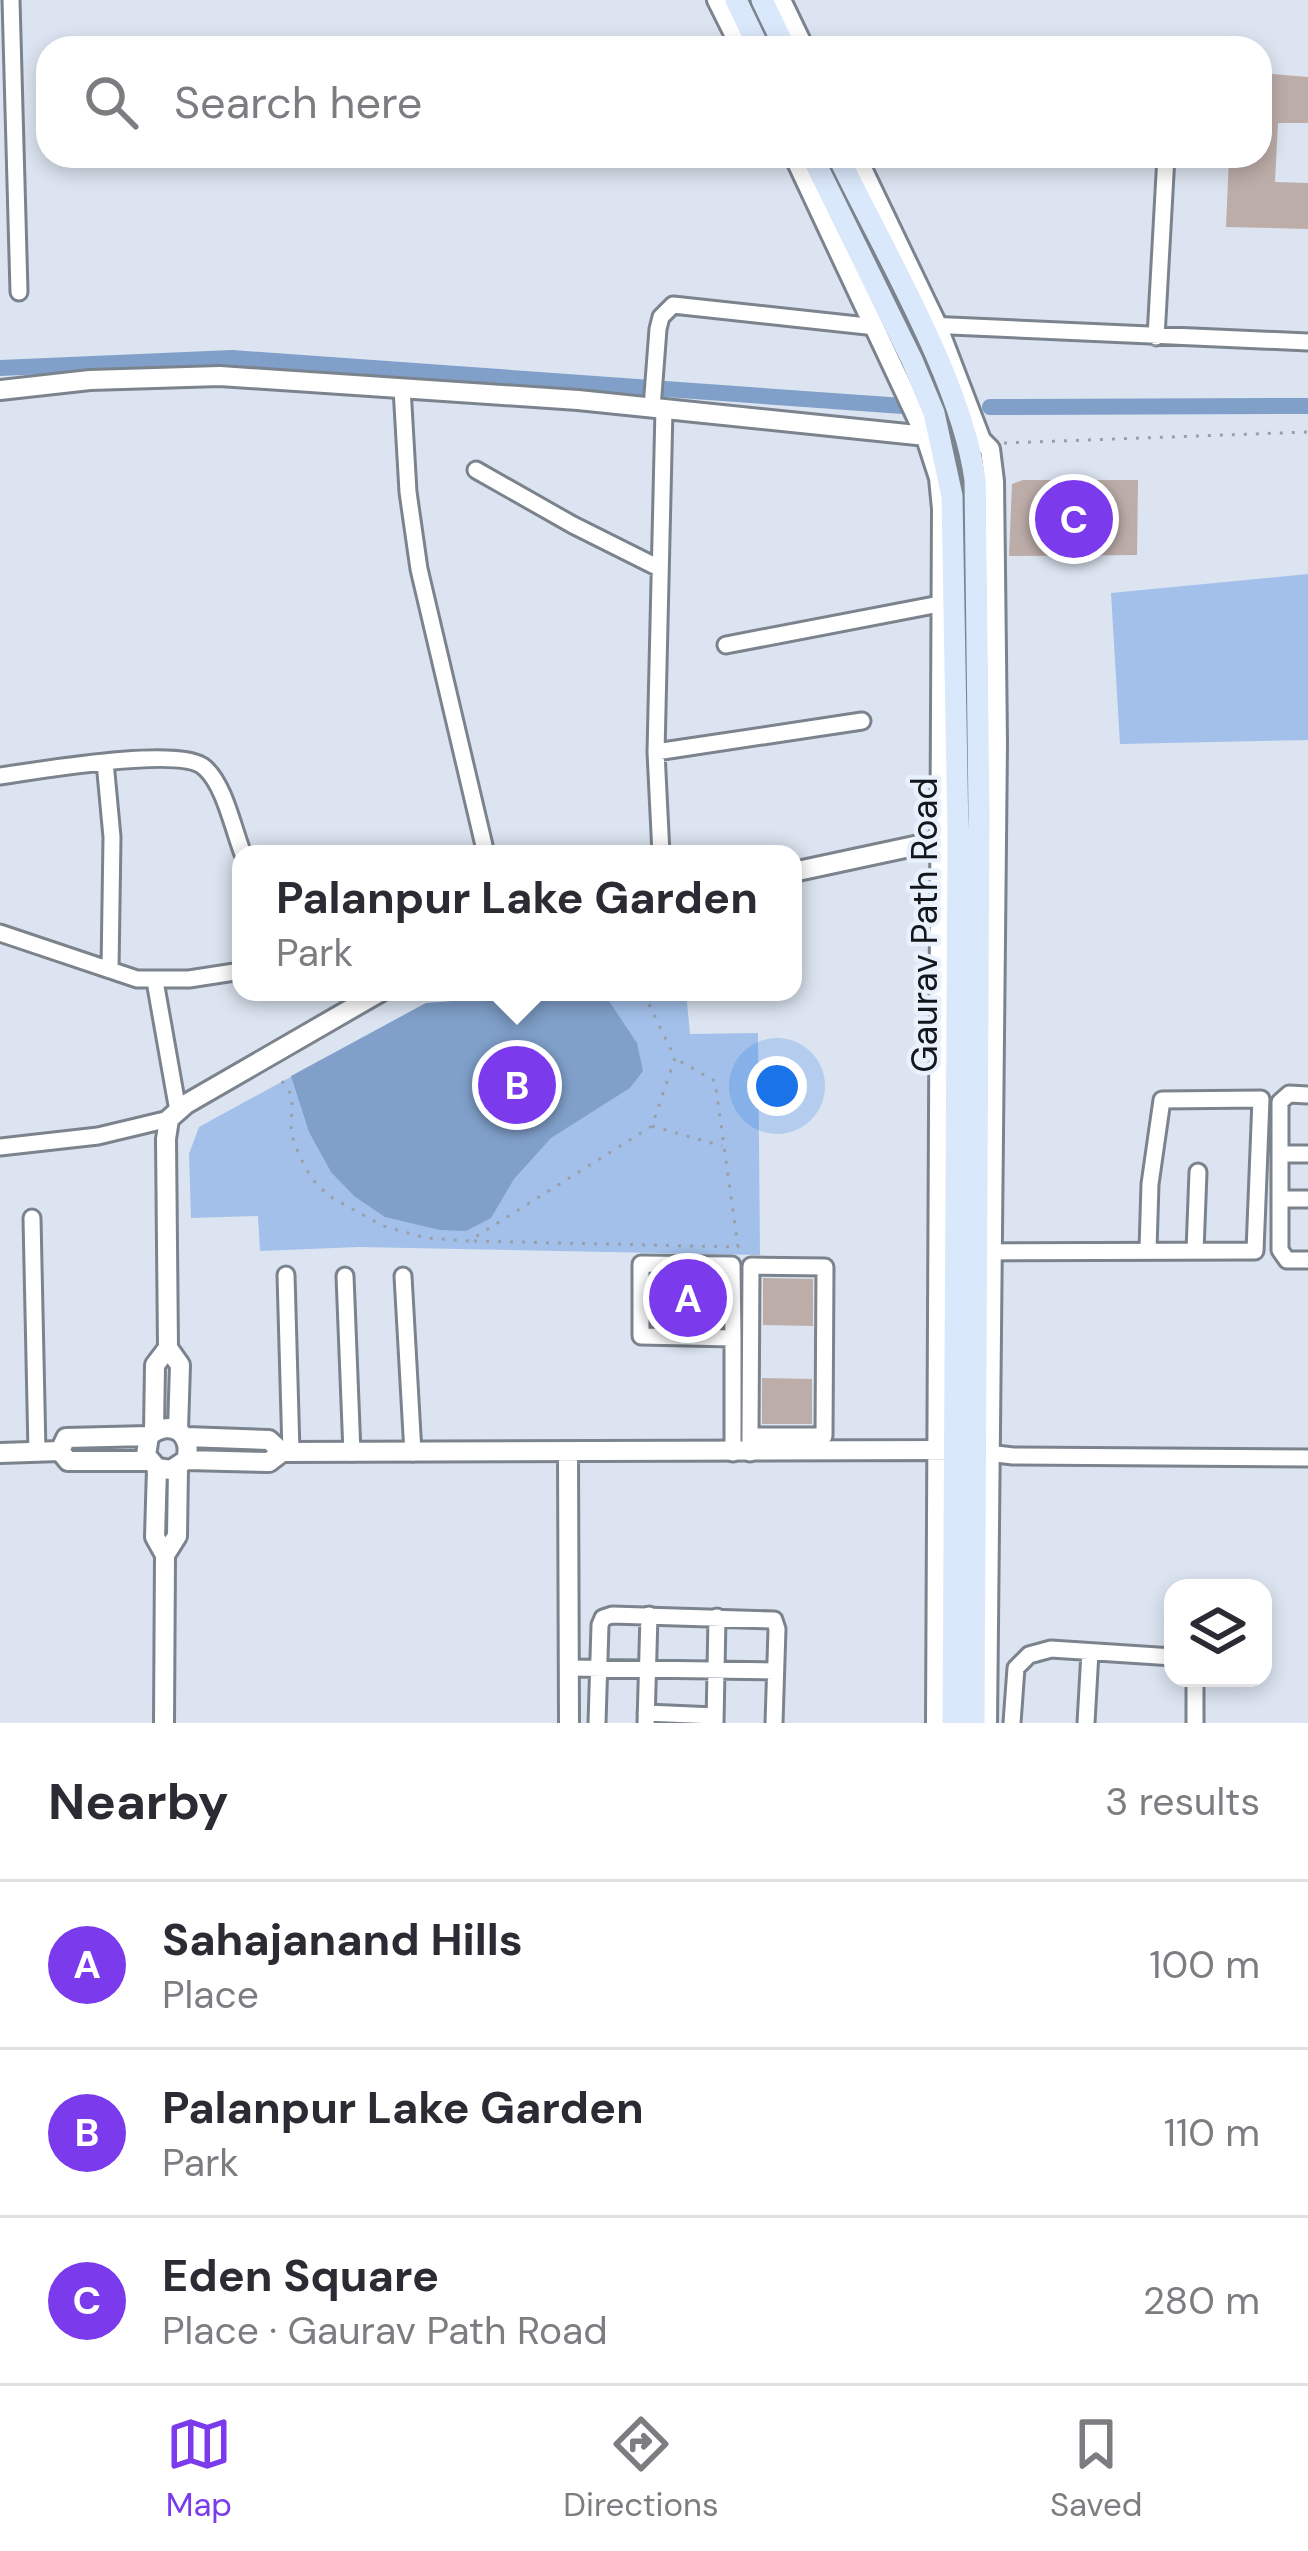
<!DOCTYPE html>
<html lang="en">
<head>
<meta charset="utf-8">
<style>
	body { margin:0; font-family:"DM Sans",sans-serif; background:#f7f7f7; color:#2b2b33 }
	.controls { position:absolute; right:36px; bottom:36px; display:grid; overflow:hidden; border-radius:24px; box-shadow:0 6px 18px #0003 }
	.controls button { width:108px; height:108px; display:grid; place-items:center; padding:0; border:0; border-bottom:3px solid #e1e1e2; background:#fff; color:#2b2b33; font:60px sans-serif }
	.you { position:absolute; left:777px; top:1086px; width:42px; height:42px; margin:-30px; border:9px solid #fff; border-radius:50%; background:#1a73e8; box-shadow:0 0 0 18px #1a73e833 }
	.badge { display:grid; place-items:center; width:78px; height:78px; border-radius:50%; background:#7c3aed; color:#fff; font-size:39px; font-weight:700 }
	.pin { position:absolute; translate:-50% -50%; border:6px solid #fff; box-shadow:0 3px 12px #0006 }
	.popup { position:absolute; left:232px; top:845px; width:570px; height:156px; box-sizing:border-box; display:grid; place-content:center; border-radius:24px; background:#fff; filter:drop-shadow(0 3px 9px #0005); font-size:39px; white-space:nowrap; color:#7c7c81 }
	.popup b { font-size:45px; color:#2b2b33 }
	.popup::after { content:''; position:absolute; left:50%; top:100%; margin-left:-24px; border:24px solid transparent; border-top-color:#fff }
	.list { margin:0; padding:0; list-style:none }
	h2 { display:flex; justify-content:space-between; align-items:center; height:156px; margin:0; padding:0 48px; font-size:51px }
	h2 small { font-size:39px; font-weight:400; color:#7c7c81 }
	.list li { display:grid; grid-template-columns:78px 1fr auto; gap:36px; align-items:center; box-sizing:border-box; height:168px; padding:0 48px; border-top:3px solid #e1e1e2 }
	.list b { display:block; font-size:45px; white-space:nowrap }
	.list p { margin:0; font-size:39px; white-space:nowrap; color:#7c7c81 }
	.list em { font-size:39px; font-style:normal; color:#7c7c81 }
	.icon { flex:none; width:66px; height:66px; fill:none; stroke:currentColor; stroke-width:2; stroke-linecap:round; stroke-linejoin:round }
	.map { position:relative; flex:none; width:1308px; height:1723px; overflow:hidden }
	.search { position:absolute; background:#fff; box-shadow:0 6px 18px #0003; left:36px; right:36px; top:36px; height:132px; display:flex; align-items:center; gap:30px; box-sizing:border-box; padding:0 42px; border-radius:36px; color:#7c7c81; font-size:45px }
	.sheet { height:660px; background:#fff }
	nav { display:flex; justify-content:space-around; align-items:center; box-sizing:border-box; height:168px; border-top:3px solid #e1e1e2; background:#fff; font-size:33px; color:#7c7c81 }
	nav a { display:grid; justify-items:center; gap:6px }
	nav .on { color:#7c3aed }
	.map>svg:first-child { display:block }
	.green { fill:#a2c0e9 }
	.water { fill:#80a0ca }
	.lines { fill:none; stroke-linecap:round; stroke-linejoin:round }
	.canal { stroke:#80a0ca; stroke-width:16 }
	.building { fill:#bdada9 }
	.minor-casing { stroke:#7b838d; stroke-width:21 }
	.tertiary-casing { stroke:#7b838d; stroke-width:24 }
	.secondary-casing { stroke:#7b838d; stroke-width:27 }
	.path { stroke:#99a0a9; stroke-width:3; stroke-dasharray:3 9; stroke-linecap:butt }
	.minor { stroke:#fff; stroke-width:15 }
	.tertiary { stroke:#fff; stroke-width:18 }
	.secondary { stroke:#dae8fb; stroke-width:21 }
	.labels { text-anchor:middle; stroke-width:9; stroke-linejoin:round; paint-order:stroke }
	.street-label { font-size:36px; fill:#13161a; stroke:#e9f1fd }
</style>
</head>
<body>
<div class="map">
<svg width="1308" height="1723" viewBox="0 0 1308 1723">
	<rect width="100%" height="100%" fill="#dbe4f0"/>
	<path class="green" d="M1308,574v166l-188,4 -9,-151z
		M462,992h224l4,42 68,-1 2,222 -401,-8 -99,4 -2,-35 -67,2 -2,-64 10,-27 227,-124 29,-2z"/>
	<path class="water" d="M462,992h141l34,51 6,28 -13,17 -79,50 -37,41 -23,39 -25,13 -26,-1 -55,-13 -31,-21 -23,-24 -22,-40 -18,-56 135,-73 29,-2z"/>
	<g class="lines">
		<path class="canal" d="M0,368l232,-10 671,48
			M990,407l318,-1"/>
	</g>
	<path class="building" d="M1260,73l48,4v46h-30l-3,59 33,1v46l-82,-2 3,-71h31z
		M1023,480h115l-1,75 -128,1 3,-72z
		M653,1276l67,1 1,47 -68,-1z
		M763,1278l50,1v47l-50,-1z
		M762,1378l50,1v45h-50z"/>
	<g class="lines">
		<defs>
			<path id="minor" d="M11,0l8,292
				M928,325l380,17
				M1156,337l10,-181
				M402,388l6,104 11,77 67,285
				M652,408l6,-79 3,-12 12,-12 203,22
				M476,470l97,55 84,42
				M726,645l224,-43
				M656,752l206,-31
				M105,762l7,75 -2,133
				M0,776c36,-5 182,-31 205,-8 20,18 28,61 38,86
				M661,854l-5,-102 8,-343
				M0,933l137,46h52l52,-8
				M155,981l23,130
				M1308,1095l-19,-1 -9,8v148l7,10h21
				M0,1147l98,-11 71,-17
				M1280,1154h28
				M1280,1199h28
				M32,1218l5,234
				M1195,1251l3,-79
				M980,1252l275,-1 6,-152 -99,1 -12,84 -2,65
				M286,1275l5,177
				M345,1276l7,177
				M403,1276l10,177
				M733,1338l-1,-73 -91,-1v72l92,2v115
				M750,1436h74l1,-169 -74,-1 -1,170v17
				M979,1452l34,4 295,2
				M569,1668l206,3
				M646,1713l69,3
				M597,1723l3,-98 3,-7 9,-3 162,5 3,9 -3,94
				M646,1723l3,-108
				M715,1723l2,-106
				M1012,1723l4,-55 13,-13 22,-6 122,8
				M1086,1723l4,-71
				M1195,1723v-45"/>
			<path id="tertiary" d="M717,0l24,48
				M781,0l23,48
				M794,156l131,279 14,43 3,31 -6,1214
				M856,156l81,169 44,115
				M0,390l90,-10 130,-4 358,24 358,37
				M968,440h13l9,9 4,32 3,262 -10,980
				M793,872l154,-33
				M178,1430l2,-65 -12,-17 -2,-209 3,-20 17,-15 194,-112
				M154,1431l1,-66 13,-17
				M186,1437l83,3 13,12
				M60,1451l6,-13 83,-2c21,-18 45,-3 37,24l-15,10 -14,-2 -11,-13 3,-19
				M0,1453l60,-2 8,10h81
				M568,1453l1,270
				M186,1460l83,2 13,-10 665,-2
				M157,1468l-2,69 10,18 -1,168
				M165,1555l12,-19 1,-68"/>
			<path id="secondary" d="M736,0l23,48
				M762,0l23,48
				M812,156l100,204 22,53 18,83 6,340 -5,887
				M838,156c44,92 124,225 137,324l4,334 -5,909"/>
		</defs>
		<use href="#minor" class="minor-casing"/>
		<use href="#tertiary" class="tertiary-casing"/>
		<use href="#secondary" class="secondary-casing"/>
		<path class="path" d="M1004,443l304,-11
			M282,1081l10,15 -1,37 8,22 13,24 17,17 54,30 43,12 43,3 183,-115 23,-68 -32,-66
			M652,1126l70,20
			M474,1241l264,6 -23,-166 -39,-22"/>
		<use href="#minor" class="minor"/>
		<use href="#tertiary" class="tertiary"/>
		<use href="#secondary" class="secondary"/>
	</g>
	<g class="labels">
		<g class="street-label">
			<text transform="translate(924 925) rotate(-90)" y="13">Gaurav Path Road</text>
		</g>
	</g>
</svg>
<div class="controls">
<button><svg class="icon" aria-label="layers" viewBox="0 0 24 24"><path d="M12 4l9 5-9 5-9-5zM3 14l9 5 9-5"/></svg></button>
</div>
<div class="you"></div>
<div class="pin badge" style="left:688px;top:1298px">A</div>
<div class="pin badge" style="left:517px;top:1085px">B</div>
<div class="popup"><b>Palanpur Lake Garden</b>Park</div>
<div class="pin badge" style="left:1074px;top:519px">C</div>
<div class="search"><svg class="icon" aria-label="search" viewBox="0 0 24 24"><circle cx="10" cy="10" r="6"/><path d="M15 15l6 6"/></svg>Search here</div>
</div>
<section class="sheet">
<h2>Nearby<small>3 results</small></h2>
<ul class="list">
<li><span class="badge">A</span><div><b>Sahajanand Hills</b><p>Place</p></div><em>100 m</em></li>
<li><span class="badge">B</span><div><b>Palanpur Lake Garden</b><p>Park</p></div><em>110 m</em></li>
<li><span class="badge">C</span><div><b>Eden Square</b><p>Place · Gaurav Path Road</p></div><em>280 m</em></li>
</ul>
</section>
<nav>
<a class="on"><svg class="icon" aria-label="map" viewBox="0 0 24 24"><path d="M3 6l6-2 6 2 6-2v14l-6 2-6-2-6 2zM9 4v14M15 6v14"/></svg>Map</a>
<a><svg class="icon" aria-label="directions" viewBox="0 0 24 24"><path d="M12 3l9 9-9 9-9-9zM9 14v-3h6M13 9l2 2-2 2"/></svg>Directions</a>
<a><svg class="icon" aria-label="saved" viewBox="0 0 24 24"><path d="M7 4h10v16l-5-4-5 4z"/></svg>Saved</a>
</nav>
</body>
</html>
